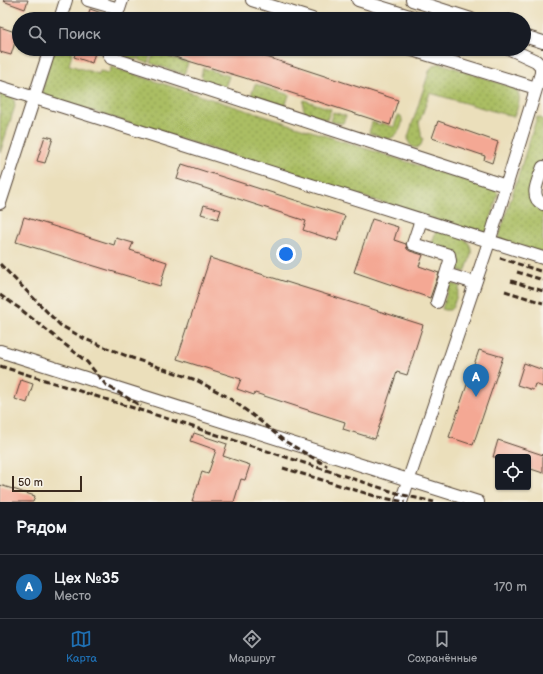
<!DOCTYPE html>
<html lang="ru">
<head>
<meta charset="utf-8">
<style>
	body { margin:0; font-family:"Balsamiq Sans",sans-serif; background:#20242c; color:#f1f3f6 }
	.controls { position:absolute; right:12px; bottom:12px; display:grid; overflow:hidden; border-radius:4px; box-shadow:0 1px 3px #0004 }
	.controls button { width:36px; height:36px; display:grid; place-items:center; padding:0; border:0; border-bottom:1px solid #363941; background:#171b24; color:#f1f3f6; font:20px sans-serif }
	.scale { position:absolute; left:12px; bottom:10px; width:70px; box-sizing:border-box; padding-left:4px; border:2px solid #3b2a1e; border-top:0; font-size:11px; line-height:14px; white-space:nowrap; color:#3b2a1e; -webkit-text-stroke:3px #f7f3e8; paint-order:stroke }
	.you { position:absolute; left:286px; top:254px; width:14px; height:14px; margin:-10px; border:3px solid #fff; border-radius:50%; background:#1a73e8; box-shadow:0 0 0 6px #1a73e833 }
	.badge { display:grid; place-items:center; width:26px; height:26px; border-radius:50%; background:#1f6fb2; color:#fff; font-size:13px; font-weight:700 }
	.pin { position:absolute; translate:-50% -33px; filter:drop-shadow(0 1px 2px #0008) }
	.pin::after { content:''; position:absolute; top:21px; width:14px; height:12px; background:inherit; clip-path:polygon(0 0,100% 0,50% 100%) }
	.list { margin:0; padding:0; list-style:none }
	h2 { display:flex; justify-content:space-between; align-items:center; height:52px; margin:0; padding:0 16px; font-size:17px }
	h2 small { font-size:13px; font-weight:400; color:#9ea1a6 }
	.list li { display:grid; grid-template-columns:26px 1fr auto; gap:12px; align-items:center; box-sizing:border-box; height:64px; padding:0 16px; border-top:1px solid #363941 }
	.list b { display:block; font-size:15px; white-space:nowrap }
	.list p { margin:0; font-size:13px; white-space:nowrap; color:#9ea1a6 }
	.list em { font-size:13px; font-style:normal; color:#9ea1a6 }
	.icon { flex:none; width:22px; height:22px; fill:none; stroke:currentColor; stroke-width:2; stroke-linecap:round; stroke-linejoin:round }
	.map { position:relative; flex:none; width:543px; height:502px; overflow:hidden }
	.search { position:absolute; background:#171b24; box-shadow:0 1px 3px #0004; left:12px; right:12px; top:12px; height:44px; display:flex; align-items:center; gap:10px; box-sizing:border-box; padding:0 14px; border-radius:22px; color:#9ea1a6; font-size:15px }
	.sheet { height:116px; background:#171b24 }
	nav { display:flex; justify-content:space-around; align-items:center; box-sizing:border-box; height:56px; border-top:1px solid #363941; background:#171b24; font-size:11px; color:#9ea1a6 }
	nav a { display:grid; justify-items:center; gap:2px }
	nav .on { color:#1f6fb2 }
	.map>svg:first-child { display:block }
	.grass { fill:url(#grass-dots); stroke:#727440 }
	.building { fill:#f4a894 }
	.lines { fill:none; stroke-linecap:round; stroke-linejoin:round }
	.minor-casing { stroke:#554536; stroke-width:14 }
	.minor { stroke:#fff; stroke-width:12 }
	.rail { stroke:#3b2a1e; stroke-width:3; stroke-dasharray:6 3; stroke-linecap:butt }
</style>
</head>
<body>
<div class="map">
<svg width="543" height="502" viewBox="0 0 543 502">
	<defs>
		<pattern id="grass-dots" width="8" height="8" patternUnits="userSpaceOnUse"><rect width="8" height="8" fill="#aabe63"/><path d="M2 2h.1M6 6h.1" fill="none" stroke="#8c9b51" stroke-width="1.8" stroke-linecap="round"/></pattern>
	</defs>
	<rect width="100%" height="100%" fill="#f7f3e8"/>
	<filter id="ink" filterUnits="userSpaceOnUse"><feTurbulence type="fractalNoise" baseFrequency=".025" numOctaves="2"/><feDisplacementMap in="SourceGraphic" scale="8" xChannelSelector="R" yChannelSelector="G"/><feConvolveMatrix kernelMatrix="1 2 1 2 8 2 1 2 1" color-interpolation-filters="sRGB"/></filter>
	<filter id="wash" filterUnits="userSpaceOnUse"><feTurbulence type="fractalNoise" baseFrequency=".012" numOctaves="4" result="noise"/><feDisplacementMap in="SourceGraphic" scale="16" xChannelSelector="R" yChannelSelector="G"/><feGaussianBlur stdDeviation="0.9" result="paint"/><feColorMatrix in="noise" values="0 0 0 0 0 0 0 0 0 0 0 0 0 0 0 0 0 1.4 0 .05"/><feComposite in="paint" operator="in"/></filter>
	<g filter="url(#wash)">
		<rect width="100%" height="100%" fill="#ebdfbb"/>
		<path class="grass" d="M53,49h20l-4,16 30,9 1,-3 9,2 2,-6 384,123 3,4 -11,38 -5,2 -441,-139z
			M114,49h27l-4,11 -16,-5z
			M143,49l8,2 -3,12 -9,-3z
			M154,52l34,11 -4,11 -34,-11z
			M440,63l74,25c10,8 3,19 0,29l-84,-24 -11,30 2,9v5l2,1 -2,7 -4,3c-6,0 -9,-5 -9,-11l22,-68 3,-3z
			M203,68l26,8 -4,11 -18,-5 -6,-6z
			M255,84l34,11 -4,12 -34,-11z
			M0,94l13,3 1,3 1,6 -15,47z
			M304,100l27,9 -4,11 -22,-8 -2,-5z
			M333,112l13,4 -3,7h-5l-8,-2z
			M398,115l3,1c4,9 -4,21 -13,23l-19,-6 3,-11 8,3 1,-2 13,4z
			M537,117l6,2v40l-10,27 10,22v45l-45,-14z
			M437,229c12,4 37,7 34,25 -1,6 -4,13 -6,18l-9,-2 4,-13 -30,-9z
			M450,283l10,3 -7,21 -3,3h-6l-2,-1z"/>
		<g id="blocks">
			<path class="building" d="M4,0h24l-3,9 -22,-8z
				M90,9l25,9v1h-28z
				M0,27l18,6 -7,22 -11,-3z
				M77,49h19l-4,14 -18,-6z
				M156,49h86l156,51 -8,25 -145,-47 -90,-27z
				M438,121l60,21 -6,21 -8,-3 1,-4 -53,-18z
				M45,136l8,2 -8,25 -8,-2z
				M182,164l163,52 -8,25 -34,-11 3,-9 -129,-42z
				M204,205l17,5 -3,9 -17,-5z
				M24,217l90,28 2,-7 17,5 -3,7 37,12 -7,24 -144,-44z
				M372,219l26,8 -4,13 12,4 1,5 3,2 13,4 -4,11 20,7 -9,25 -76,-26z
				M210,258l213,67 -16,50 -10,-3 -22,67 -32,-10 2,-7 -90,-29 -1,2 -17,-6 4,-10 -64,-20z
				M479,350l24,7 -30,88 -24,-8z
				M524,363l19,7v17l-8,-3 -2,6 -16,-5z
				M21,380l12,4 -6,19 -12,-4z
				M194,433l33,11 -4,12 27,9 -5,15 -4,-1 -7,23h-42l10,-30 6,2 8,-24 -25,-9z
				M498,440l45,15v18l-15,-5v-11h-35z
				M0,485l35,11 -2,6h-33z"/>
		</g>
	</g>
	<g filter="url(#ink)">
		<use href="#blocks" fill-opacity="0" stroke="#554536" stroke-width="1"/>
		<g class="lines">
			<defs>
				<path id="minor" d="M88,0l31,9 3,-9
					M252,0l60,19
					M358,0l61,19
					M412,0l59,19
					M60,19l6,-19
					M524,36l19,6
					M108,49v3l3,6 395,128
					M409,49l127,39
					M0,87l543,171
					M543,167c-4,12 -15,30 0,37
					M0,203l50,-154
					M421,220l-8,24 36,11 1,6 -4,13 29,9
					M437,302l9,-28
					M0,351l478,151
					M401,502l88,-260 52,-169v-7l-5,-5 -26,-12"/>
			</defs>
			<use href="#minor" class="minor-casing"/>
			<use href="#minor" class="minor"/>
			<path class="rail" d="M500,258l43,14
				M0,264l60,61 25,14 47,19 64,22 32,17 31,23 24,20 44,26
				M517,272l26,8
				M511,281l32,10
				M505,291l38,12
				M0,295l19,13 68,54 19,23 35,21
				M0,366l159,50 244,79 31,7
				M283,468l95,29 27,5"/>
		</g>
	</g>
</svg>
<div class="controls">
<button><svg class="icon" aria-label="locate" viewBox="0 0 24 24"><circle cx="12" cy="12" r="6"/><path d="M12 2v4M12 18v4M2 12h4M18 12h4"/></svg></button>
</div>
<div class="scale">50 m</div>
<div class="you"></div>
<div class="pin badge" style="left:476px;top:397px">A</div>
<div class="search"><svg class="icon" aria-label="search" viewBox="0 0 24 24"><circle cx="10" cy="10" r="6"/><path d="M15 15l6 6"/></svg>Поиск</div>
</div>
<section class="sheet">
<h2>Рядом<small></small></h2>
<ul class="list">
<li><span class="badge">A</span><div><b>Цех №35</b><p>Место</p></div><em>170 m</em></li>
</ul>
</section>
<nav>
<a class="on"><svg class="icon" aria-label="map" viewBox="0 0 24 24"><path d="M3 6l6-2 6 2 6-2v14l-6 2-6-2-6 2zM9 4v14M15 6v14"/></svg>Карта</a>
<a><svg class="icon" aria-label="directions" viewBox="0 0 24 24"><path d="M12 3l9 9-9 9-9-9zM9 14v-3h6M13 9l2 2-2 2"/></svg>Маршрут</a>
<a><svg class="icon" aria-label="saved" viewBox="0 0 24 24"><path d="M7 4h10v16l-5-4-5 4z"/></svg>Сохранённые</a>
</nav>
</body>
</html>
